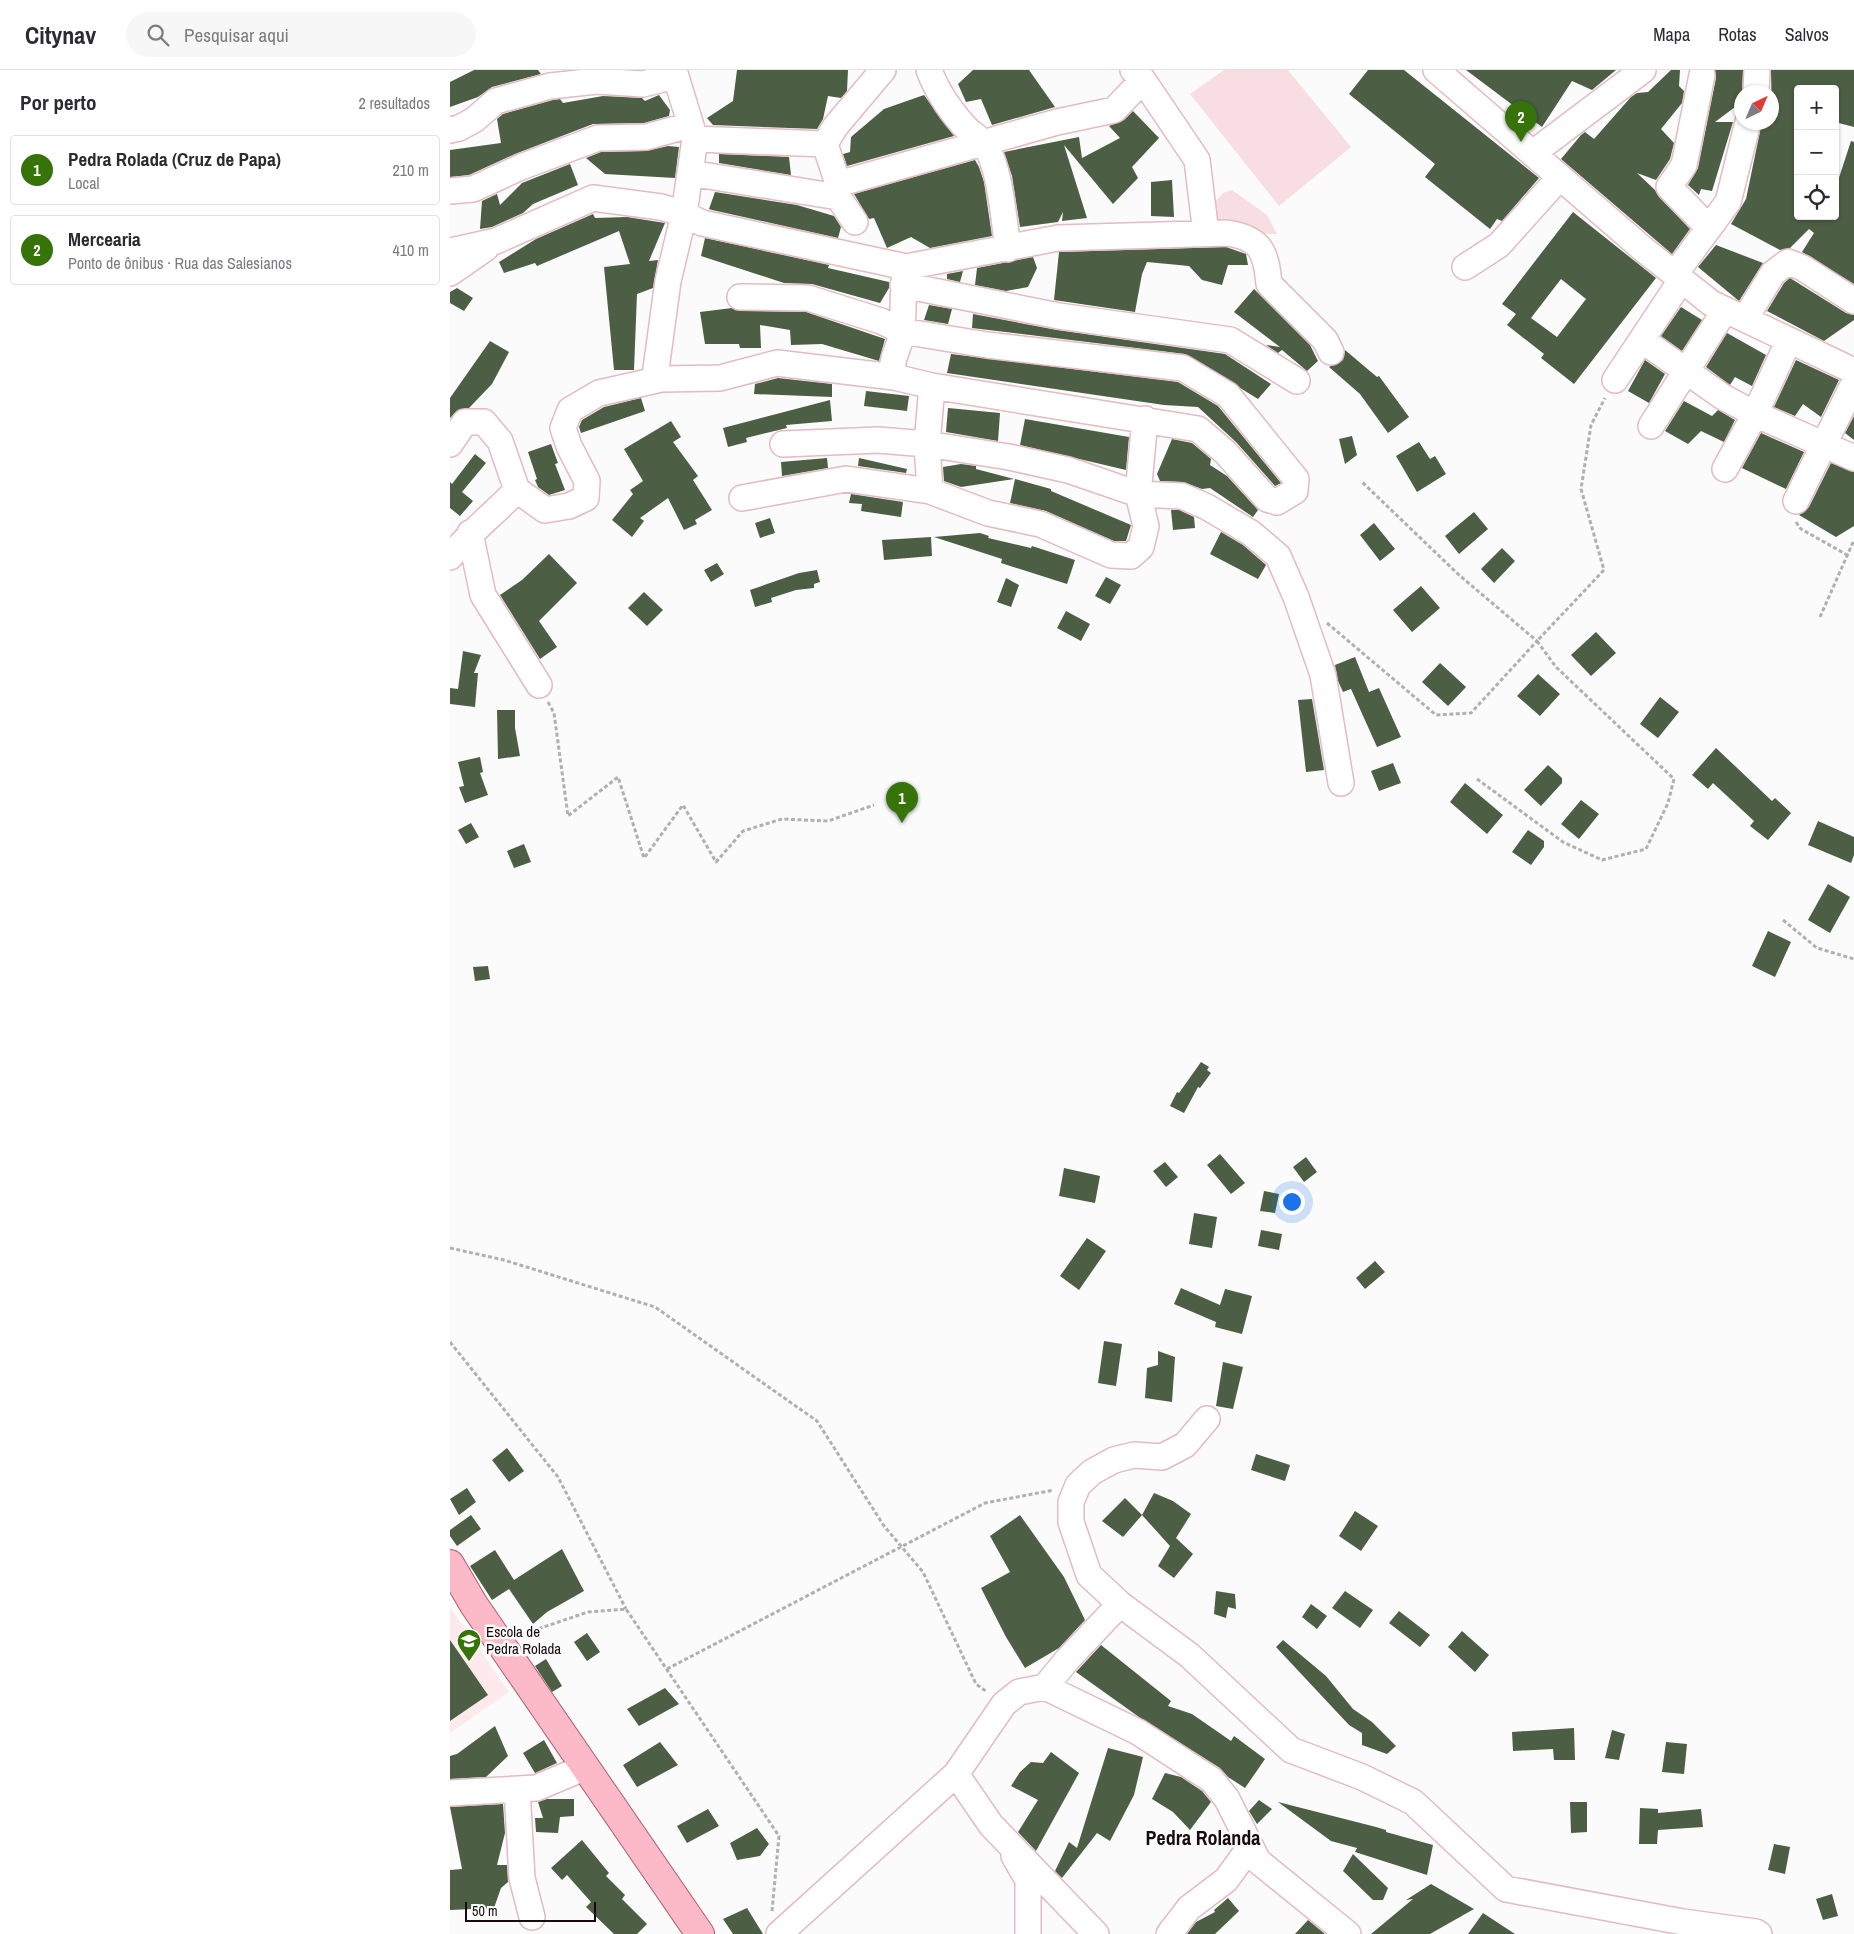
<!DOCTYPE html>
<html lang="pt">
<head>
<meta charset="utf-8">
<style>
	body { margin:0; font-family:"Archivo Narrow",sans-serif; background:#f7f7f7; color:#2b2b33 }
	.controls { position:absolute; right:15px; top:15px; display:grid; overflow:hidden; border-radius:5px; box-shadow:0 1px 4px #0004 }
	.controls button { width:45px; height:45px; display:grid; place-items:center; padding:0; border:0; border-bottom:1px solid #e1e1e2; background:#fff; color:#2b2b33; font:25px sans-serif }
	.compass { position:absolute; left:1284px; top:15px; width:45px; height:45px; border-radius:50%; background:#fff; box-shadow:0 1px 4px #0004; rotate:44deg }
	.scale { position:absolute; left:15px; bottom:12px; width:131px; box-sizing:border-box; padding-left:5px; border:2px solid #180b0d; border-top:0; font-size:14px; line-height:18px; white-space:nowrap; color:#180b0d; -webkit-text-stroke:4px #fbfbfb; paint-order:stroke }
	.you { position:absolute; left:841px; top:1131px; width:18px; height:18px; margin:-12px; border:4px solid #fff; border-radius:50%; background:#1a73e8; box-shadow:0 0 0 8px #1a73e833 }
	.badge { display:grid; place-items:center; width:32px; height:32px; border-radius:50%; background:#367309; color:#fff; font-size:16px; font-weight:700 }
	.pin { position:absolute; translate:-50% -41px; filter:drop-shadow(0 1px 2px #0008) }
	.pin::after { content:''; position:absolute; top:26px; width:18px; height:15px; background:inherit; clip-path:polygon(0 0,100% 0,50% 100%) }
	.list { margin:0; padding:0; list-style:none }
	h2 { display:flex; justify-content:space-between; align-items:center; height:65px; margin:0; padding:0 20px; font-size:21px }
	h2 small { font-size:16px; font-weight:400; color:#7c7c81 }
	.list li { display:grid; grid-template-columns:32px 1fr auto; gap:15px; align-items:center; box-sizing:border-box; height:70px; margin:0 10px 10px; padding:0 10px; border:1px solid #e1e1e2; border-radius:5px }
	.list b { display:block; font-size:19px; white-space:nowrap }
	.list p { margin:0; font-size:16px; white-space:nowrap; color:#7c7c81 }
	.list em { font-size:16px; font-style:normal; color:#7c7c81 }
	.icon { flex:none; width:28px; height:28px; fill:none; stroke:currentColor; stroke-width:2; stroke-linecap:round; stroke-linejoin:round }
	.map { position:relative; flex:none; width:1404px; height:1864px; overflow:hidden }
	header { display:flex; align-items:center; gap:30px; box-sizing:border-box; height:70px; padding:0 25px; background:#fff; border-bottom:1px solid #e1e1e2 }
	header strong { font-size:24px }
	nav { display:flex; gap:28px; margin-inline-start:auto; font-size:18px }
	.search { width:350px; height:45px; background:#f7f7f7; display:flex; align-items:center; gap:12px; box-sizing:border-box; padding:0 18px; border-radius:28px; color:#7c7c81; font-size:19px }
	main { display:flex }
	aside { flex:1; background:#fff }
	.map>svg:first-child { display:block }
	.built { fill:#feeaed }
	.green { fill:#f8dde2 }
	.building { fill:#4c5e44; fill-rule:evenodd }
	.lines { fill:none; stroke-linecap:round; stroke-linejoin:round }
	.minor-casing { stroke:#e3bbc2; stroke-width:28 }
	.major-casing { stroke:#ab5e6f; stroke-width:30 }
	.path { stroke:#b3afaf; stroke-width:3; stroke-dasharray:4 2.5; stroke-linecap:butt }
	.minor { stroke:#fff; stroke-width:25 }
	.major { stroke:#fcb9c8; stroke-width:28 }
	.labels { text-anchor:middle; stroke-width:5; stroke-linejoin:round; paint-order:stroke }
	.poi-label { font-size:15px; fill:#180b0d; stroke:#fbfbfb; text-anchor:start }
	.district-label { font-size:20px; font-weight:bold; fill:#180b0d; stroke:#fbfbfb }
</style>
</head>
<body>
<header>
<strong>Citynav</strong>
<div class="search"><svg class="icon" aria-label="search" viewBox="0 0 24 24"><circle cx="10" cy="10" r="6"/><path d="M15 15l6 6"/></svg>Pesquisar aqui</div>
<nav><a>Mapa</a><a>Rotas</a><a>Salvos</a></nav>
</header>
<main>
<aside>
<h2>Por perto<small>2 resultados</small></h2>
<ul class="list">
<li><span class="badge">1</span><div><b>Pedra Rolada (Cruz de Papa)</b><p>Local</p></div><em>210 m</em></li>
<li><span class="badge">2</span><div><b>Mercearia</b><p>Ponto de ônibus · Rua das Salesianos</p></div><em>410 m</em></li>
</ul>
</aside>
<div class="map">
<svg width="1404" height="1864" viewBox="0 0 1404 1864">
	<rect width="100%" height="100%" fill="#fbfbfb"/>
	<path class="built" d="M0,1537l59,85 -59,41z"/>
	<path class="green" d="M774,0h64l63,77 -72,59 -89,-112z
		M782,120l35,25 10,19h-35l-25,-10 -9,-14 15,-17z"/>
	<path class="building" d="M24,0h64l3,4 -49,13 -14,10 -28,10v-25z
		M287,0h111l-1,21 -6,7 -13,-2 -5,23 -6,10 -104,-4 -6,-7 26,-17z
		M523,0h56l26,37 -63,18 -11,-26 -15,3 -8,-18z
		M918,0h36l135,108 -37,43 -5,-2 -7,10 -65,-52 10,-13 -86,-70z
		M1016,0h150l-24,20 -20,-9 -30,46z
		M1221,0h9l-1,16 5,5 -2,12 -21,26 13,14 -4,16 -14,21 -19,-7 18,17 4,7 31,32 -18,25 -111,-95 20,-24 4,-3 9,7 37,-42 6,-4 11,-1z
		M1265,0h28l-1,26 -3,8 -24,18h18l-21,69 -11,-2 -2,6 -11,-10 10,-17 18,-90z
		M1321,0h83v57l-19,-5v-33h-37v127h37v-26l16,-49 3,1v142l-52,-32 12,-19 -5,-4 -19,19 -10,2 -49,-26 15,-25 16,-77h10z
		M209,25l11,15 -1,6 -25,7 -51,1 -78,30 -46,21 -19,2v-27l51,-7 -4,-24 6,-5 50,-14 7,-1 3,4 40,-7 39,2 3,3z
		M474,25l30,41 -107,30 -4,-12 7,-2 1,-15 33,-28z
		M683,41l26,27 -27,29 6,11 -25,26 -49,-59 23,73 -25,3 1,-9 -5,10 -38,5 -8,-51 -8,-24 75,-15 3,21 38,-20 -11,-12 15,-6z
		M218,76l11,1 -4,31 -70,-4 -19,-16 15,-6 45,-1z
		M269,84l70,3 2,18 -72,-12z
		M525,90l4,7 5,15 8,54 -62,12 -19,-11 -24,11 -13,-30 -5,1 -15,-25z
		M120,94l8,21 -45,19 -10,9 -31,14 -12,2 2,-28 15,-7 3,11 22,-22z
		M722,110l2,37 -23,-1v-34z
		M265,122l82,13 37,11 7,11 -3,11 -126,-28 -3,-1z
		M1123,142l83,66 -82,106 -33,-26 3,-4 -37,-29 9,-11 -14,-10zM1111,209l25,20 -29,38 -26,-19z
		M143,144l2,4 32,-1 38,6 -16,38 9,-1 -5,28 -16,6 -3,76h-20l-10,-103 26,-3 -11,-33 -82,35 -2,-3 -31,10 -5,-11 37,-23z
		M255,168l124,27 -1,3 61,14v6l-9,15 -68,-19 -28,-1 -83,-27z
		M1266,175l47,18 -24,38 -41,-34z
		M776,177l20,7 2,11h-20l-6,20 -20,-5 -13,-14 -42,-4 -5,12 -7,38 -81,-12 5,-48z
		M583,187l4,11 -9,19 -22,4 -31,-6 2,-17z
		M513,201l-3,11 -13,-3v-5z
		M1340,208l56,35 8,2v5l-30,21 -57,-30 17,-28z
		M7,218l16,10 -9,13 -14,-8v-11z
		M804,219l56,56 8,16 -11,10 -25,-21 -4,3 -12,-8 14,2 -46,-35z
		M479,235l23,4 -4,15 -24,-4z
		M1231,237l21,13 -20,31 -21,-15z
		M282,238l8,3 66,1 79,27 -6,22 -57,-17 -31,1 -1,-15 -30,-5 1,23h-21l-1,-4h-34l-5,-32z
		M523,244l84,16 168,24 46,30 -13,15 -73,-45 -213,-26z
		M1277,263l39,22 -14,31 -17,-9 -5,8 -24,-18z
		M40,271l19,11 -17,32 -23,24 -11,2 -8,8v-20z
		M895,280l32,27 2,-1 30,41 -21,16 -28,-39 -31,-27 14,-7z
		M501,284l227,28 40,24 63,77 -6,3 -39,-44 -38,-35 -34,-2 -217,-32z
		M1195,290l20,14 -16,29 -21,-12z
		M1346,290l43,20 -18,37 -18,-13 -8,12 -21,-9z
		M328,308l54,6v13l-78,-3 1,-10z
		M416,321l43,5 -2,15 -43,-5z
		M191,328l4,13 -64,22 -2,-6 3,-7 22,-13z
		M380,330l2,21 -46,4 1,3 -41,10 1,4 -19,5 -5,-19z
		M1234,331l28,15 6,-6 17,10 -11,22 -23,-11 -13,13 -23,-13z
		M498,338l52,5 -2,28 -52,-9z
		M1404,346v24l-9,-7z
		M575,349l104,18 -3,33 -106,-25z
		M221,351l10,16 -8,5 25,34 -5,4 19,30 -17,10 2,4 -13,6 -16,-32 -28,20 4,3 -12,16 -20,-17 21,-26 -3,-4 13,-9 -19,-32z
		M1311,363l43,19 -18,37 -44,-21z
		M902,366l5,19 -12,9 -6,-25z
		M722,369l20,4 19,16 -1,6 17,11 31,34 -5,7 -43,-29 -8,1 -19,-7 -23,-1 -3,-7z
		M969,372l11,17 5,-3 11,18 -29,18 -21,-36z
		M101,374l7,19 -3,1 10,26 -16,5 -11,-8 -3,-7 2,-1 -9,-27z
		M25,384l11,9 -24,29 11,9 -13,15 -10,-8v-26l2,2z
		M377,388l1,10 -46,8 -1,-14z
		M409,388l48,11 -1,4 -48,-7z
		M1381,393l23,9v54l-18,11 -37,-22 10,-8z
		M511,394l15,2v3l38,10 -53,8 -17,-6 -1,-14z
		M565,409l36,10v2l80,34 -5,16h-12l-68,-30 -36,-8z
		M401,424l52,8 -2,15 -40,-6 1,-7 -13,-1z
		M721,440h8l15,7 1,11 -22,2z
		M1024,442l14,17 -29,25 -14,-18z
		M320,448l5,15 -15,5 -5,-15z
		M924,453l21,26 -15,12 -20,-26z
		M771,462l22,13 23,20 -8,14 -48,-25z
		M530,463l9,3 -1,2 43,10 1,-2 43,14 -8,24 -66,-21 1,-4 -68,-22z
		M481,467l1,19 -48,4 -2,-20z
		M1052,478l13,13 -21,22 -13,-14z
		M99,484l28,29 -38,38 18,26 -17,12 -40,-64 22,-15z
		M267,493l7,11 -13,8 -7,-12z
		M367,500l3,12 -6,2v4l-18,2 -25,8 1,4 -17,5 -5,-17 49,-17z
		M656,507l15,8 -11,19 -15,-8z
		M556,508l13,7 -8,22 -14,-5z
		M971,516l19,22 -28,24 -19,-22z
		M194,522l19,18 -16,16 -19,-18z
		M616,541l24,13 -9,17 -24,-13z
		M1146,562l20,21 -25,23 -20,-21z
		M13,581l18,4 -7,18h4l-3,34 -25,-3v-16l8,1z
		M905,587l14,35 10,-4 22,49 -24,10 -26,-58 -8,3 -5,-11 -3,-16z
		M990,593l26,24 -18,19 -26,-24z
		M1088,604l22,20 -20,22 -23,-20z
		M1210,627l19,15 -21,26 -18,-14z
		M862,629l12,71 -18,2 -8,-72z
		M47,640h18v18l5,28 -22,3z
		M1266,678l56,53 3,-3 16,15 -23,27 -18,-14 4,-5 -41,-38 -5,6 -16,-14z
		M30,687l3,15 -3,1 8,22 -23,8 -6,-16 5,-1 -6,-24z
		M943,693l8,20 -22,8 -8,-20z
		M1098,695l14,13v5l-21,23 -17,-16z
		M1015,713l38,32 -16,19 -37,-32z
		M1131,730l18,14 -20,25 -18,-15z
		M1368,751l36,16v18l-3,8 -43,-18z
		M21,753l8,14 -13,7 -8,-14z
		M1078,760l16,11v6l-13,18 -19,-13z
		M74,774l7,18 -17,6 -7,-17z
		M1378,814l22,13 -20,36 -22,-13z
		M1318,861l23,11 -16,35 -23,-11z
		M38,896l2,13 -15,2 -2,-14z
		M751,992l8,5 -2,3 4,3 -11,15 -2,-1 -14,26 -14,-7 7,-14 2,1z
		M770,1084l25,29 -14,11 -24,-29z
		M856,1087l11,15 -13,10 -11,-15z
		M715,1092l13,15 -12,10 -13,-16z
		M614,1098l36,8 -5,27 -36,-7z
		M814,1121l15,3 -4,19 -15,-2z
		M744,1143l23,4 -5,31 -23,-4z
		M811,1160l21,4 -3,16 -21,-4z
		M637,1168l19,13 -27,39 -19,-14z
		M925,1191l10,11 -20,17 -9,-11z
		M731,1218l39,17 5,-16 27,7 -10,38 -27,-7 1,-5 -42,-18z
		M654,1271l18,3 -6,42 -18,-3z
		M708,1281l17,6 -3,45 -27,-4 2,-30 11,-3z
		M773,1292l20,5 -10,42 -17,-3z
		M57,1378l17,23 -15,11 -17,-22z
		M806,1384l34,11 -5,16 -34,-11z
		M17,1418l9,14 -17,13 -9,-16z
		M704,1423l19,8 18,13 -15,24 17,16 -19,24 -16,-12 12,-20 -28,-31z
		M675,1428l17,17 -19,22 -21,-16z
		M905,1441l23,15 -17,25 -22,-15z
		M21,1445l10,14 -24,17 -7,-10v-6z
		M570,1445l44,62 21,43 -26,28 -34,20 -19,-31 -25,-49 29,-16 -20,-36z
		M112,1479l22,42 -37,21 -14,12 -24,-35 -17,11 -22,-34 25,-16 19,30z
		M766,1521l19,3 1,15 -8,-2 -2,11 -12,-4z
		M895,1521l28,19 -13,18 -28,-20z
		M861,1534l16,12 -10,13 -15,-12z
		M949,1541l31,24 -10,12 -31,-24z
		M1012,1561l27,24 -14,17 -27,-25z
		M137,1563l13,19 -13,9 -13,-19z
		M0,1570l38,55 -38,26z
		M833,1570l43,36 27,33 19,13 24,24 -9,8 -25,-9v-12l-13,-8 -73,-78z
		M651,1575l70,56 -3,5 24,8 39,27 3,-5 31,23 -20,29 -17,-11 -8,-9 -81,-51 -63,-45z
		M96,1589l16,27 -10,6 -17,-26z
		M215,1618l14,16 -40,22 -12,-17z
		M45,1656l13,30 -22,21 -36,2v-23l7,-2z
		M1124,1658l1,32h-21l-1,-11 -40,2 -1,-19z
		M1162,1660l13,4 -6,26 -14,-2z
		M94,1670l13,23 -22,10 -12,-20z
		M210,1672l18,23 -41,22 -14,-22z
		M1216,1672l21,2 -3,30 -22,-2z
		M658,1678l35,9 -9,38 -24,46 -13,-8 -35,45 -7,-7 14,-29 8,6z
		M601,1682l28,21 -43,78 -18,-19 20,-32 -27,-14 9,-14 11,-10 12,1z
		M715,1703l16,4 21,14 9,11 -21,28 -17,-18 -21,-13z
		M97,1729h27v17l-14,1 -2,16 -22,-1 -1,-14h8l-5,-16z
		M809,1730l13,9 -15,15 -8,-13z
		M828,1732l98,25 10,3v2l47,13 -6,30 -72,-23 2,-4 -26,-7z
		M1120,1732h17v30l-16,1z
		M53,1734l2,29 -8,32h10l1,17 -7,6 -7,20 -44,2v-40l12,-1 -12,-62z
		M1190,1738l18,1v4l43,-4 2,18 -45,3 -1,14h-18z
		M258,1739l11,17 -32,17 -10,-17z
		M307,1758l12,16 -9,12 -23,4 -7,-17z
		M132,1770l27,33 -3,3 19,19 -3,4 25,25 -10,10h-23l-28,-27 5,-5 -24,-27 -5,5 -11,-12z
		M1324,1774l16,3 -5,27 -17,-4z
		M903,1784l35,34 -5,12h-10l-30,-29z
		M981,1814l43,25 -44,25h-59l42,-35 -7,1z
		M1382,1824l6,22 -15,4 -7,-21z
		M778,1828l11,13 -24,23h-28l9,-12 19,-10 -1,-2z
		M297,1838l16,26h-30l-10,-15z
		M1033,1843l32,21h-47z
		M858,1850l17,14h-30z"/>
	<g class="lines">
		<defs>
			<path id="minor" d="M224,0l21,69 -11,75 18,9 204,44
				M479,0c8,22 24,45 40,61 5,4 11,8 15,13 16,20 20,78 24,105
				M683,0l10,10 54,80 9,74
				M986,0l207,179 68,54 143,68
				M1252,5l-18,90 -15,22 40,41
				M1306,22l1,-22
				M0,60l9,-2 15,-8 22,-19 54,-15 47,-5 46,3 32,-8
				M245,69l130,5
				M1083,83l110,-83
				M240,103l148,24
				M388,114l219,-62 57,-12 29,-30
				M0,121l23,-2 48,-22 77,-29 48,-1 44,-12
				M405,152l-17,-25v-13l-13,-40 10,-17 48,-57
				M0,181l46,-10 97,-43 68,9 23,7 -16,67 -12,88 5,10 -62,14 -29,17 -7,18 6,18 18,35 -1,17 -17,8 -24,4 -28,-20
				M1015,197l34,-22 61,-68
				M0,203l36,-25
				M1225,204l53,-72 20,-80
				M453,215l156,31 171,24 67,41
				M1295,249l28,-46 15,-11 15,6 51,33
				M1192,270l81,57 32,17 -30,55
				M1339,270l-34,74 99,44
				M444,307c-5,-21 7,-28 8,-48 2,-21 0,-41 4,-62l152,-29 169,-5c35,5 39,20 42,51l56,56 6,12
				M211,309l59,-1 57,-15 117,14 38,9 266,43 27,23 42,47 10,3 18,-11 1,-12 -68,-84 -45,-27 -196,-23 -85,-14 -21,-10 -73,-23 -68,-1
				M1165,310l67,-101
				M1201,356l74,-116
				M0,374l15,-22h19l16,19 17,49c-22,23 -47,42 -67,67
				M333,374l95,-4 49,4 82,13 59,13 70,24 44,2 25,11 44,26 27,23 18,41 27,78 18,108
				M480,421l-3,-47 5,-58
				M292,428l104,-19 84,12 58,22 52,11 71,31 20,1 10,-9 5,-21 -8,-32 7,-75
				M1346,431l58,-118
				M20,463l13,62 56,90
				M670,1534l69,51 102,95 71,27 51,25 93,87 177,33 73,10 3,2
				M595,1617l22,-27 53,-56 -31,-29 -18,-53v-20l7,-17 14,-13 22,-12 20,-5 28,2 23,-12 22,-26
				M506,1704l35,51 105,109
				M67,1719l5,89 10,39
				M0,1723l86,-5 50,-21
				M564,1786l14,24v54
				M329,1864l177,-160 48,-70 15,-12 26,-5 93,45 74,48 15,19 31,62 90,73
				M719,1864l20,-26 37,-28 24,-33"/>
			<path id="major" d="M0,1494l24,41 226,329"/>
		</defs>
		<use href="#minor" class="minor-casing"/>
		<use href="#major" class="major-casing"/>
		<path class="path" d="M1346,452l5,7 48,27
			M1370,547l34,-77
			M877,553l109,92 35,-2 66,-72 -78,-66 -97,-93
			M98,632l6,11 14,103 50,-39 26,81 39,-53 33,57 27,-31 39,-12 46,2 46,-16
			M1027,709l86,63 39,18 44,-11 22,-46 6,-24 -118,-112 -19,-26 67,-71 -23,-81 10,-64 14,-27
			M1333,850l34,28 37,11
			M0,1178l54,12 151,47 162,114 67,105 39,46 53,112 11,8
			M0,1272l108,135 68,132
			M70,1565l68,-23 38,-3 153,227 -7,75
			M217,1599l318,-166 69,-13"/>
		<use href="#minor" class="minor"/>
		<use href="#major" class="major"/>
	</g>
	<defs>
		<symbol id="school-pin" viewBox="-11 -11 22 30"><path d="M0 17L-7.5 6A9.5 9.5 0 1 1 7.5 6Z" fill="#367309" stroke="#fbfbfb"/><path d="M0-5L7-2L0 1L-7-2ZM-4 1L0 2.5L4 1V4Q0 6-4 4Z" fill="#fff"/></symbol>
	</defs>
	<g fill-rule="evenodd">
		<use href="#school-pin" x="5" y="1557" width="28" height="38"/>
	</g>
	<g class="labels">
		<g class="poi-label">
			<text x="36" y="1567">Escola de<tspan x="36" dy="17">Pedra Rolada</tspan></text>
		</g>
		<g class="district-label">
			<text x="753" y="1775">Pedra Rolanda</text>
		</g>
	</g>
</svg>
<div class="controls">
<button>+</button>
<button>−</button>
<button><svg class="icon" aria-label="locate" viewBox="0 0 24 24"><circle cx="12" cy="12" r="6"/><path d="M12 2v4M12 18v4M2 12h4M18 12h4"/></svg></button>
</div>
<svg class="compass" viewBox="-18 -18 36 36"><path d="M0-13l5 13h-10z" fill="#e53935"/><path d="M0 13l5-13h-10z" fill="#7c7c81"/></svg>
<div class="scale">50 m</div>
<div class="you"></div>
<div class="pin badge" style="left:452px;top:753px">1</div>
<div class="pin badge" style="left:1071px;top:72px">2</div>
</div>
</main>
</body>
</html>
